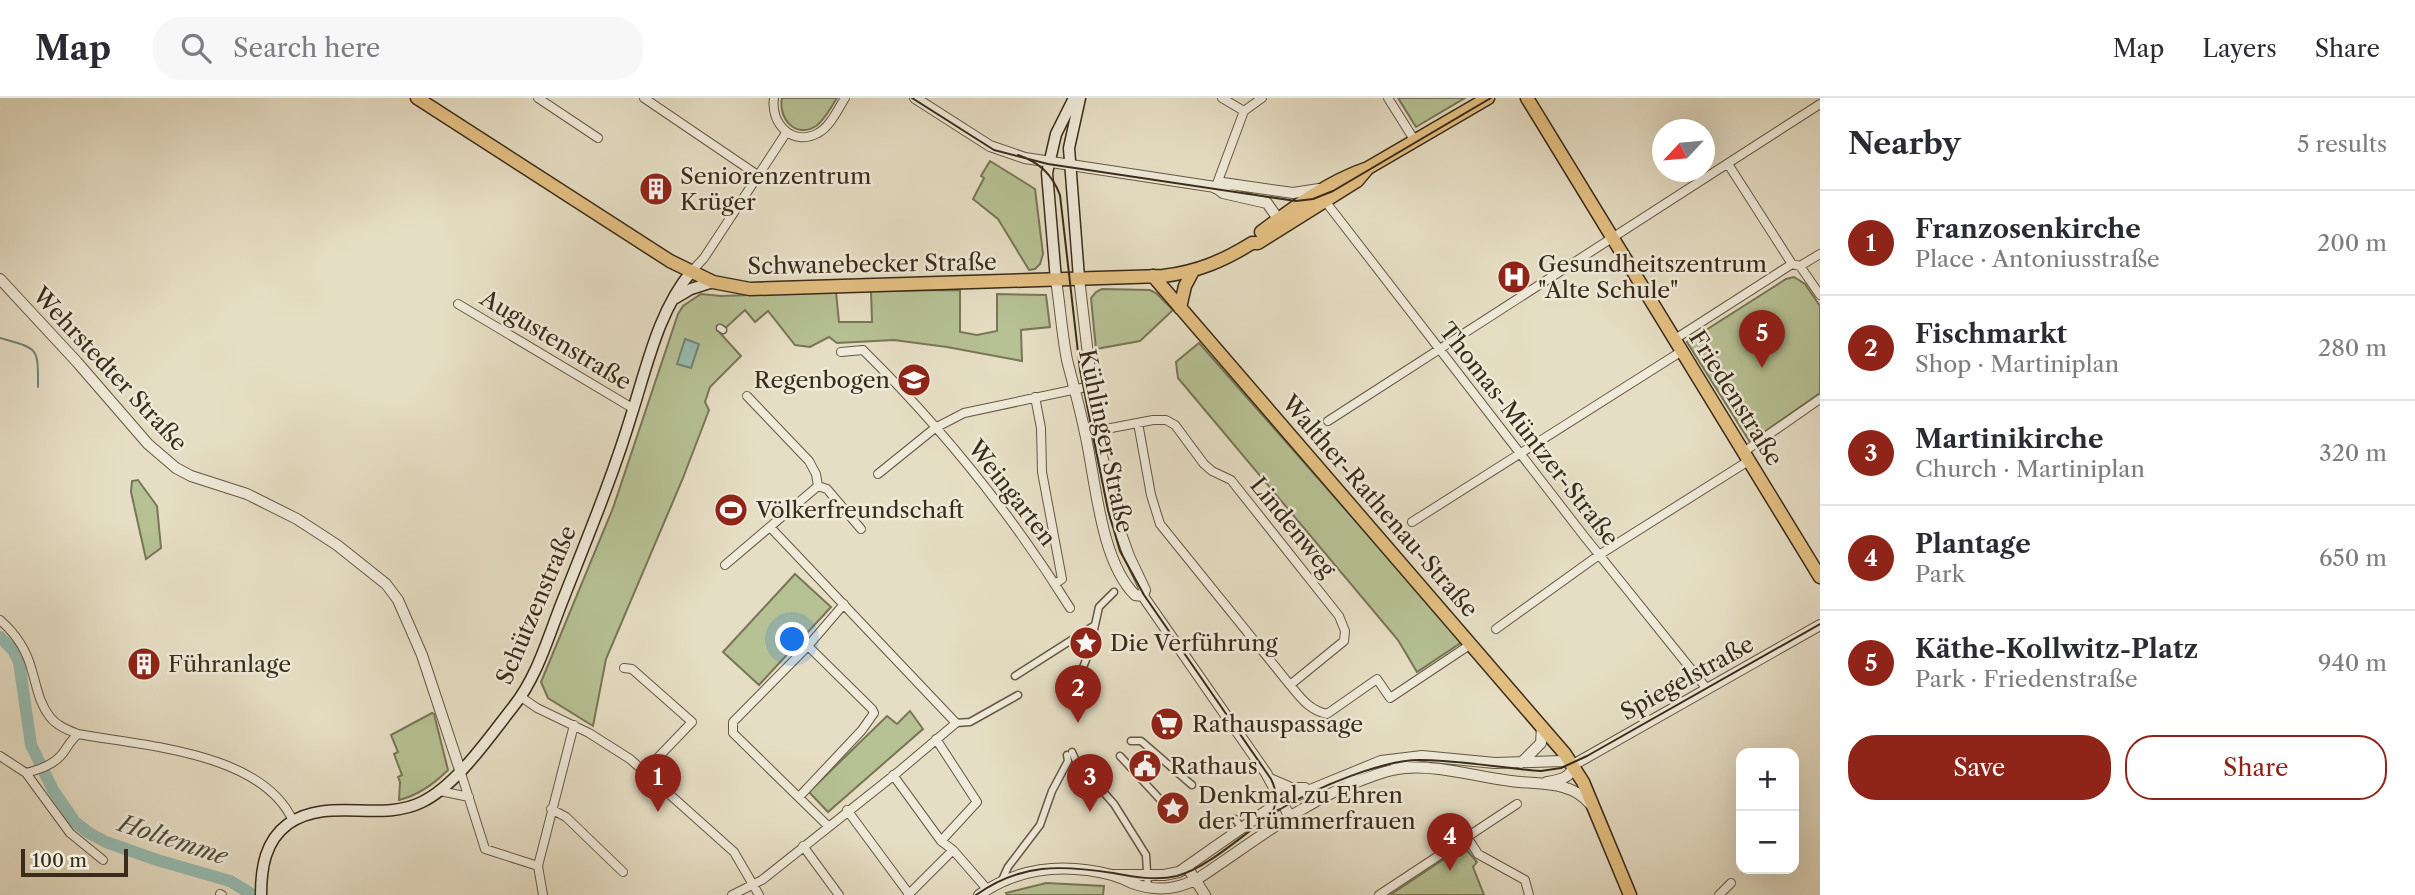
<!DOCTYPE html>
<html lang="en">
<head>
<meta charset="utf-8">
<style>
	body { margin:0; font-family:"Libre Caslon Text",serif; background:#f7f7f7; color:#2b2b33 }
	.controls { position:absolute; right:21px; bottom:21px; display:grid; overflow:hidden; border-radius:14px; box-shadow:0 7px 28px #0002 }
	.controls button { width:63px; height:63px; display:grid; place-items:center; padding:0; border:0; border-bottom:2px solid #e1e1e2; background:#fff; color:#2b2b33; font:35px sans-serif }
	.compass { position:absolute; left:1652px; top:21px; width:63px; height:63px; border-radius:50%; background:#fff; box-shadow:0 7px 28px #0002; rotate:244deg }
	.scale { position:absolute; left:21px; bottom:18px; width:107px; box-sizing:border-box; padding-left:7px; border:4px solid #392c1a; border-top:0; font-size:19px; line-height:24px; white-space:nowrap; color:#392c1a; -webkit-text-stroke:5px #efead9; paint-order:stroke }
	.you { position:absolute; left:793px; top:542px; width:24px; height:24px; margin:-18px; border:5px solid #fff; border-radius:50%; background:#1a73e8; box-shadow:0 0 0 10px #1a73e833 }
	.badge { display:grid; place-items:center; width:46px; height:46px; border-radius:50%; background:#8f2418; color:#fff; font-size:23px; font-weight:700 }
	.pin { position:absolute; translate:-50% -58px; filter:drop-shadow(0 2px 4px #0008) }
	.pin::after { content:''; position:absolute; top:37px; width:24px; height:21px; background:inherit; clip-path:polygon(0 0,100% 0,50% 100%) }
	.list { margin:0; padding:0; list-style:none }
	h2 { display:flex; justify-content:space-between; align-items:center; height:91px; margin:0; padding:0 28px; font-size:30px }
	h2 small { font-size:23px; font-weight:400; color:#7c7c81 }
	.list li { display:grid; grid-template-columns:46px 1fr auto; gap:21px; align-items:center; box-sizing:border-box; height:105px; padding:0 28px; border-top:2px solid #e1e1e2 }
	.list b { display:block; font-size:26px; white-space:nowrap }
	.list p { margin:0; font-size:23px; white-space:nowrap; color:#7c7c81 }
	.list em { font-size:23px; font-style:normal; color:#7c7c81 }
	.actions { display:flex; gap:14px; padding:21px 28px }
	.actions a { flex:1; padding:16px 0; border:2px solid #8f2418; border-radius:28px; text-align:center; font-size:24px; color:#8f2418 }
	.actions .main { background:#8f2418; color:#fff }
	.icon { flex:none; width:38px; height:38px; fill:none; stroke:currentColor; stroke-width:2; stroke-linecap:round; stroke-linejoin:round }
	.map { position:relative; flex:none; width:1820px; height:797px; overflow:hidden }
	header { display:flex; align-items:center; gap:42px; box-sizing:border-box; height:98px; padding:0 35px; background:#fff; border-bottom:2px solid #e1e1e2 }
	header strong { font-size:33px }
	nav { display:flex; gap:38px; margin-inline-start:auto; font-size:24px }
	.search { width:490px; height:63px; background:#f7f7f7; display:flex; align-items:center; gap:18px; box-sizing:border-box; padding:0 24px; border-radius:28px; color:#7c7c81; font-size:26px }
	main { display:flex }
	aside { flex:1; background:#fff }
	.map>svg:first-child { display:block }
	.green { fill:#b6c194; stroke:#787657; stroke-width:2 }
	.water { fill:#96bcb1; stroke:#718275; stroke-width:2 }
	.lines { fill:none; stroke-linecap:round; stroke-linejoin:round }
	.stream { stroke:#718275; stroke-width:2 }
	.river { stroke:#96bcb1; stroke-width:12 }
	.pedestrian-casing { stroke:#645844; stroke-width:9 }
	.minor-casing { stroke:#645844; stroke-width:10 }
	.tertiary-casing { stroke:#645844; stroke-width:12 }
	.secondary-casing { stroke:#392c1a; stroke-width:13 }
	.primary-casing { stroke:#392c1a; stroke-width:15 }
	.pedestrian { stroke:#efead9; stroke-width:6 }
	.minor { stroke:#efead9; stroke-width:8 }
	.tertiary { stroke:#efead9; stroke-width:10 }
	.secondary { stroke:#efead9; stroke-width:10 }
	.primary { stroke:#e3bf82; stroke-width:12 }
	.tram { stroke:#392c1a; stroke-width:2 }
	.labels { text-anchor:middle; stroke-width:5; stroke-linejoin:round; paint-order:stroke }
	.poi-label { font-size:23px; fill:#392c1a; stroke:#efead9; text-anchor:start }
	.street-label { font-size:23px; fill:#392c1a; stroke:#efead9 }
	.water-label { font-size:24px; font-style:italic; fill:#505040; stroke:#efead9 }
</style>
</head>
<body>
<header>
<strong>Map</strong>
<div class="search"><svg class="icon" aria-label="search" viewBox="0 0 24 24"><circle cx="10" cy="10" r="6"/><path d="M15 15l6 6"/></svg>Search here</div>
<nav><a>Map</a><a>Layers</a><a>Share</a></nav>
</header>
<main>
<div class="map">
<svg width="1820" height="797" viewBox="0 0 1820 797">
	<rect width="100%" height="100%" fill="#e6dec4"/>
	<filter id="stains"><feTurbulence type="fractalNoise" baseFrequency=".00286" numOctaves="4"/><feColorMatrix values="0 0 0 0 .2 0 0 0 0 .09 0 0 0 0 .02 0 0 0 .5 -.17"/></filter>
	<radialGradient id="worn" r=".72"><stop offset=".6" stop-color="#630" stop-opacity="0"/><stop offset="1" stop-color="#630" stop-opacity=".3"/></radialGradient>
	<path class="green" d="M782,0h55c-6,9 -12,22 -21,28 -21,13 -38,-8 -34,-28z
		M1398,0h67l-49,29z
		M990,63l45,28 8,65 -3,10 -5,5 -6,1 -31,-51 -25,-20 11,-21 -3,-2z
		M1794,179l11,7 15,22v87l-70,49 -63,-100 99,-63z
		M1102,191l48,1 6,3 17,17 -33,31 -44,8 -5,-51 5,-6z
		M960,192v42l17,3 20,-4v-37l49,1 4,32 -29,3 1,31 -75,-14 -53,-7 -57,3 -8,-6 -19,10 -15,-2 -27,-34 -13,11 -10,-12 -25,23 21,23 -31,31 -5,15 4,8 -26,68 -77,181 -13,67 -45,-28 -7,-16 72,-174 65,-194 5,-8 18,-12 20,2 115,-4 3,30h33l-1,-31z
		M1199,245l263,299 -45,30 -19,-32 -220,-262 -2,-16z
		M138,382l19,26 4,42 -15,11 -15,-67 1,-11z
		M795,476l36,33 -72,78 -36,-33z
		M910,613l13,18 -95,83 -19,-20 78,-76 10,8z
		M432,615l2,1 14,56c-14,14 -29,25 -49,30l1,-18 -2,-5 4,-2 -8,-21 4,-2 -7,-17z
		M1465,750l12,14 -4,5 11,28h-94l54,-36z
		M1046,785l58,3 -1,9h-96l-1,-2z"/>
	<path class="water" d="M685,241l14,5 -8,24 -14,-4z"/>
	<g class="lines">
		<path class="stream" d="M0,240c39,11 38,9 38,49"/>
		<path class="river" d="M0,539l13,13 6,12 12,83 22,45 22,32 14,11 17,9 51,18 73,21 23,14"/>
		<defs>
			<path id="pedestrian" d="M720,230l3,2
				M1015,578l80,-51
				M1075,590l14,-36 10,-45 15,-15
				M956,625l14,-1 48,-27
				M1131,643h10l51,44
				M1072,654l4,9 38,43 32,51 2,33
				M1120,658l47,51
				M1235,721l7,9
				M1002,782l6,-13 32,-42 12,-34 16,-30 -1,-6"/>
			<path id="minor" d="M538,0l60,40
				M644,0l115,78
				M774,0c-4,26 19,49 44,35 12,-6 20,-24 27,-35
				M1222,0l22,13
				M1388,0l27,43
				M1728,66l64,100
				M1215,91l29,-78 18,-13
				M1325,103l259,335 123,153
				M1800,168l20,29
				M691,174l13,-14 82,-125
				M458,206l176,105
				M1675,241l117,-75 8,2 20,-12
				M841,254l22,-2c78,77 149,165 207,258
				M1035,299l6,31 1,44 20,107 -7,5
				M1328,323l492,-317
				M1138,325l13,72 9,29 130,161c11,13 19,25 37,29l50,-35 13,19 81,-54
				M1085,335l68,-13h13l9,5 29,39 8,7 19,9 108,136 6,15 -1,10 -54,44
				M1745,353l75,-52
				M878,376l57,-46 29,-15 127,-27
				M818,388l9,3 34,40
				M1412,424l270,-171
				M725,467l93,-79 -2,-12 -7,-13 -62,-65
				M0,522c15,13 27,31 32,51 5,16 7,32 18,46 7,9 18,13 28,17 -7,6 -10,12 -15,19 -9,12 -23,16 -37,20l-26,-17
				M1496,531l103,-74 151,-95
				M624,570l8,1 60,53 -48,50
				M521,599l16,11 52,25 41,26 104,93 25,43
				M78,636c66,12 184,18 215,87
				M460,672l25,79 53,17
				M26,675l44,60 33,27
				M893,677l48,66
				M440,693l29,6
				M799,699l63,-67 12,-17 -2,-4 -64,-63
				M551,711l15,8 57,55
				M847,712l62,84
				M828,728l-95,-93v-11l75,-76 36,-42
				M1467,739l11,17 47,26 4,15
				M803,748l36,49
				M953,752l34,39
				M220,796l2,1
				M543,797l-5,-29 36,-141
				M732,797l30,-15 136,-108 58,-49 -186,-196
				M908,797l45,-45 -12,-9 36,-39 -41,-63
				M1379,797l138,-91
				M1719,797l12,-12"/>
			<path id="tertiary" d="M915,0l75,48 35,12 190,29 8,6 44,10 14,20
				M1215,89l8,-4 70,10 26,-4
				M1079,180l18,153 18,86 14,39 16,34 -2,6
				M0,181l77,83 71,82 28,24 15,8 56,18 50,25 40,26 49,39 12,16 24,55 38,115
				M1056,182c4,26 6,54 11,80 6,24 13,48 18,73 11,48 15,127 50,162l8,1 123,177 23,42
				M1521,665l20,-20 1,-16
				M1573,667l247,-140
				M1270,681l21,9h14
				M1547,684c12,-2 25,-4 26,-17
				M1187,769l18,28
				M1115,777h49l15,-3 97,-68 105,-43 41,-5 73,7 67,-2 10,3
				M979,797c40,-28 86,-32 133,-20 7,2 14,5 20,8 24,9 45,7 67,-5 50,-33 95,-69 150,-93 18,-7 36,-15 56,-17 35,-3 71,9 106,13 27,4 60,-1 79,23"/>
			<path id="secondary" d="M1079,180l-10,-130 11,-50
				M1056,182l-9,-107 9,-39 18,-36
				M674,201l17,-10 22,-7
				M261,797c0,-27 4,-54 27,-71 40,-28 92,-1 134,-22 35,-17 67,-65 91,-95 25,-31 36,-73 51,-110 24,-61 49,-121 68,-184 15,-47 27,-103 59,-141"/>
			<path id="primary" d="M417,0l253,163 43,21 37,7 413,-13c34,-4 60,-15 89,-33h6l99,-62 11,-13
				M1527,0l293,479
				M1261,134c33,-25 68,-51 107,-64l120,-70
				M1153,178l412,478 18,28 47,113
				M1180,210l5,-22 8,-15"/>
		</defs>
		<use href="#pedestrian" class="pedestrian-casing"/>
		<use href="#minor" class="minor-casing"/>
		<use href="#tertiary" class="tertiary-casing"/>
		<use href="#secondary" class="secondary-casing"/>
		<use href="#primary" class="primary-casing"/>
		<use href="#pedestrian" class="pedestrian"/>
		<use href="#minor" class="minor"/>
		<use href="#tertiary" class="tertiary"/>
		<use href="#secondary" class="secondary"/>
		<use href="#primary" class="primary"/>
		<path class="tram" d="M912,0l82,52 54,14 248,37 17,-2 20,-8 158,-93
			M1018,57c21,7 34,19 42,40l20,175 28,140 12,41 24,44 127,184c7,14 7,26 -2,39
			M976,797c45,-32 85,-30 137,-22 21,4 43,8 64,3 36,-10 74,-50 107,-69 32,-19 98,-47 135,-47 40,0 81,8 122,11l20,-3 26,-12 233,-132"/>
	</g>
	<defs>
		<symbol id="building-disc" viewBox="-11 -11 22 22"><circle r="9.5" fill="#8f2418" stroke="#efead9"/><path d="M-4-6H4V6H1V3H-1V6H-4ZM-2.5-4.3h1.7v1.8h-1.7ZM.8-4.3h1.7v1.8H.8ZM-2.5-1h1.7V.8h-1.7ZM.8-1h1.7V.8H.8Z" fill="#fff"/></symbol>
		<symbol id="hospital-disc" viewBox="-11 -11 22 22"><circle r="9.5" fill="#8f2418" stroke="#efead9"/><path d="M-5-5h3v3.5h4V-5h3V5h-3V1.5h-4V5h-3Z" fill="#fff"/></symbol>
		<symbol id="school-disc" viewBox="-11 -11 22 22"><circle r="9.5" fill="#8f2418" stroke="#efead9"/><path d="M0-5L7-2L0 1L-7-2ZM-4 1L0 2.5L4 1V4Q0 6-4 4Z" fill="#fff"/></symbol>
		<symbol id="stadium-disc" viewBox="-11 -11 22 22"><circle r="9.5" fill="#8f2418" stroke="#efead9"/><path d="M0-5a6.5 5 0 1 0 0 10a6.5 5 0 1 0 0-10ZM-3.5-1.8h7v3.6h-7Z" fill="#fff"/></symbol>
		<symbol id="sight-disc" viewBox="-11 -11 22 22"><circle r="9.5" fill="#8f2418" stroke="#efead9"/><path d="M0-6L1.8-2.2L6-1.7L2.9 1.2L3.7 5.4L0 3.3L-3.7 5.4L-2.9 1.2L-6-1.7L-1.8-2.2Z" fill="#fff"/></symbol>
		<symbol id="supermarket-disc" viewBox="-11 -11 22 22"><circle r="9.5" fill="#8f2418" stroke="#efead9"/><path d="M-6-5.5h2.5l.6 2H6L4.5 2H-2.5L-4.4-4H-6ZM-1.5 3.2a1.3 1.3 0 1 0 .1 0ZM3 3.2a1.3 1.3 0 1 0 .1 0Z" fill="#fff"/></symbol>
		<symbol id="civic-disc" viewBox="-11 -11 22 22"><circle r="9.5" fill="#8f2418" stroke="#efead9"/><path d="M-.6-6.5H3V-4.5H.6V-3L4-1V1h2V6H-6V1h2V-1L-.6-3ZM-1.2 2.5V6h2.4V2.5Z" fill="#fff"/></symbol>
	</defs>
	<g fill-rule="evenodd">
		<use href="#building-disc" x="637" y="72" width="38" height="38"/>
		<use href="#hospital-disc" x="1495" y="160" width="38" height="38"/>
		<use href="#school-disc" x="895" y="263" width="38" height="38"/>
		<use href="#stadium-disc" x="712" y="393" width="38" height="38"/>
		<use href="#sight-disc" x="1067" y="526" width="38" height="38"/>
		<use href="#building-disc" x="125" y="547" width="38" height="38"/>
		<use href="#supermarket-disc" x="1148" y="607" width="38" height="38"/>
		<use href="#civic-disc" x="1126" y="649" width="38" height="38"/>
		<use href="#sight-disc" x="1154" y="691" width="38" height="38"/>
	</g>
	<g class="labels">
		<g class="poi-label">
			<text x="680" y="86">Seniorenzentrum<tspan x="680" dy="26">Krüger</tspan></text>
			<text x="1538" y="174">Gesundheitszentrum<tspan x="1538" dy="26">"Alte Schule"</tspan></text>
			<text x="890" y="290" text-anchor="end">Regenbogen</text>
			<text x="756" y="420">Völkerfreundschaft</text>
			<text x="1110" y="553">Die Verführung</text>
			<text x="168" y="574">Führanlage</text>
			<text x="1192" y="634">Rathauspassage</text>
			<text x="1170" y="676">Rathaus</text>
			<text x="1198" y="705">Denkmal zu Ehren<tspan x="1198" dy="26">der Trümmerfrauen</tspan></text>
		</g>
		<g class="street-label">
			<text transform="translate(872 166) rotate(-1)" y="8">Schwanebecker Straße</text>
			<text transform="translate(556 242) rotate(31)" y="8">Augustenstraße</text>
			<text transform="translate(110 271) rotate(47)" y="8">Wehrstedter Straße</text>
			<text transform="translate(1736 300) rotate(58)" y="8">Friedenstraße</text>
			<text transform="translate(1529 336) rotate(52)" y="8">Thomas-Müntzer-Straße</text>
			<text transform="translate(1106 343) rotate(78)" y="8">Kühlinger Straße</text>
			<text transform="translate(1012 395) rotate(52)" y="8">Weingarten</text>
			<text transform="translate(1380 408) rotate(49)" y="8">Walther-Rathenau-Straße</text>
			<text transform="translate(1293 429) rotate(51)" y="8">Lindenweg</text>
			<text transform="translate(536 507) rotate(-67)" y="8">Schützenstraße</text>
			<text transform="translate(1687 580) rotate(-29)" y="8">Spiegelstraße</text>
		</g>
		<g class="water-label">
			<text transform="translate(173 742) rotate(18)" y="8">Holtemme</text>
		</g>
	</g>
	<rect width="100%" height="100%" filter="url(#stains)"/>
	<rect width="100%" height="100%" fill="url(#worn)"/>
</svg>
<div class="controls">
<button>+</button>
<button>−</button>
</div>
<svg class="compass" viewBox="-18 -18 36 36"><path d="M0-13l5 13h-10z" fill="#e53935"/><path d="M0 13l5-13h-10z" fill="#7c7c81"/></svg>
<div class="scale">100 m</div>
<div class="you"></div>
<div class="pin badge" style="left:658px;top:714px">1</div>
<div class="pin badge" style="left:1078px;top:625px">2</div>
<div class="pin badge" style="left:1090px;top:714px">3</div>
<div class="pin badge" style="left:1450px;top:773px">4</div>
<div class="pin badge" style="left:1762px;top:270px">5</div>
</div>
<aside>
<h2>Nearby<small>5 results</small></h2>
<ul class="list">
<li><span class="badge">1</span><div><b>Franzosenkirche</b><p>Place · Antoniusstraße</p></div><em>200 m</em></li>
<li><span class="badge">2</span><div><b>Fischmarkt</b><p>Shop · Martiniplan</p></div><em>280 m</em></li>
<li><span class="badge">3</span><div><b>Martinikirche</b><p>Church · Martiniplan</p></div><em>320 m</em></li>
<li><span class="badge">4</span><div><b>Plantage</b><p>Park</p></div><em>650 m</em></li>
<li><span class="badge">5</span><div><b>Käthe-Kollwitz-Platz</b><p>Park · Friedenstraße</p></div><em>940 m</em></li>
</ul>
<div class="actions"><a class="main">Save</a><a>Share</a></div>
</aside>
</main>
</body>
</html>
